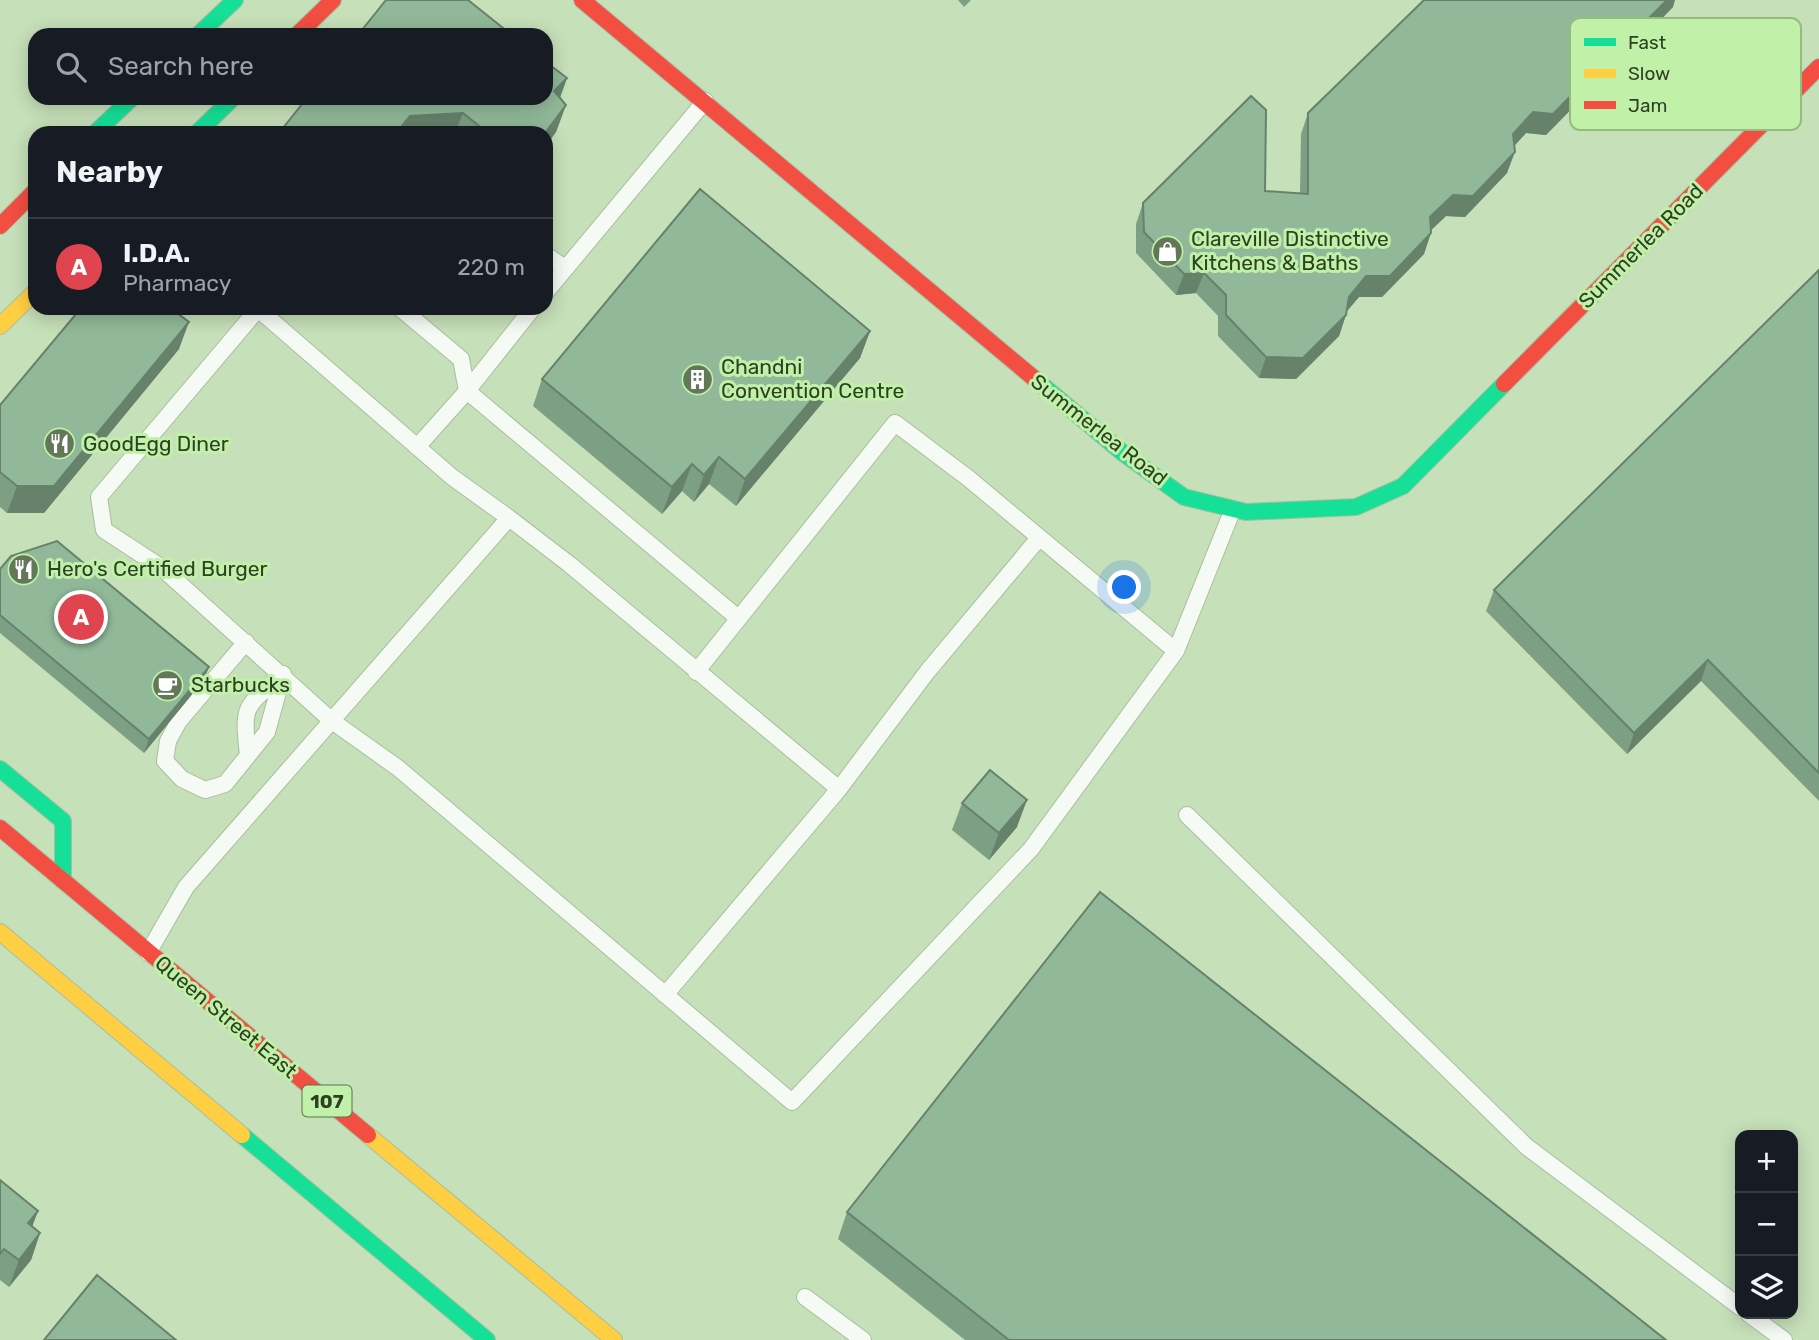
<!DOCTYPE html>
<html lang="en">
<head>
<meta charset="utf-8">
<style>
	body { margin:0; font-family:Rubik,sans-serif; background:#20242c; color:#f1f3f6 }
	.controls { position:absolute; right:21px; bottom:21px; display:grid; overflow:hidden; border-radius:14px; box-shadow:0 4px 18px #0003 }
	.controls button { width:63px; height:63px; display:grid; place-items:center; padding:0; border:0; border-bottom:2px solid #363941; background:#171b24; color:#f1f3f6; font:35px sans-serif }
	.you { position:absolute; left:1125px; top:588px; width:24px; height:24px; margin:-18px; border:5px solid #fff; border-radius:50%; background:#1a73e8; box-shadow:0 0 0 10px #1a73e833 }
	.badge { display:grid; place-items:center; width:46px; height:46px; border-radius:50%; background:#ea580c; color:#fff; font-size:23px; font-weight:700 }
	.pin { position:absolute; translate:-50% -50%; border:4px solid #fff; box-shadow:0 2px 7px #0006 }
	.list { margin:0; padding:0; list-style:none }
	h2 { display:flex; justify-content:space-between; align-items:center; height:91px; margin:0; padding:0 28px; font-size:30px }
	h2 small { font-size:23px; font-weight:400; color:#9ea1a6 }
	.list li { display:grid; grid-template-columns:46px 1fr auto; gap:21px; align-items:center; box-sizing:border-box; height:98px; padding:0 28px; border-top:2px solid #363941 }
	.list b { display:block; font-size:26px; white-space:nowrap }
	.list p { margin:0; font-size:23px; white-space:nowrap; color:#9ea1a6 }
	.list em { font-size:23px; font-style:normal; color:#9ea1a6 }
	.icon { flex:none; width:38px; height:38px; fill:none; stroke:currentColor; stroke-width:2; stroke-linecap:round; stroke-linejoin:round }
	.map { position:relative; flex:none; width:1819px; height:1340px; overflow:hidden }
	.search { position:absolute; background:#171b24; box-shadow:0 4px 18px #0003; left:28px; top:28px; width:525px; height:77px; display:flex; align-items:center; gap:18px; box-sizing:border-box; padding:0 24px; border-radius:21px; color:#9ea1a6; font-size:26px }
	.panel { position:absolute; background:#171b24; box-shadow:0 4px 18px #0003; left:28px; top:126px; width:525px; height:189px; border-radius:21px }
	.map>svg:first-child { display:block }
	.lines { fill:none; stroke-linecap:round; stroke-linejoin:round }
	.lane-casing { stroke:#a9be9f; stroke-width:18 }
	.fast-casing { stroke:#a9be9f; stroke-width:18 }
	.slow-casing { stroke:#a9be9f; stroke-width:18 }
	.jam-casing { stroke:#a9be9f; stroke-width:18 }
	.lane { stroke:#f6faf4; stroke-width:16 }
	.fast { stroke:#16e098; stroke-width:16 }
	.slow { stroke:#ffcf43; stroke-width:16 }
	.jam { stroke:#f24e42; stroke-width:16 }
	.wall { fill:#7d9f84 }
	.shaded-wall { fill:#66826b }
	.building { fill:#91b999; stroke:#66826b; stroke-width:2 }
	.labels { text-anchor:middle; stroke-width:6; stroke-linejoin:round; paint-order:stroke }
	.shield { fill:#c1f1a8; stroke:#59754b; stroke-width:2 }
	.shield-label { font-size:19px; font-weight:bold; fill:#2d4023 }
	.poi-label { font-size:21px; fill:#2d4023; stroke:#c1f1a8; text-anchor:start }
	.street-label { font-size:21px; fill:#2d4023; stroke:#c1f1a8 }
	.key { fill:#c1f1a8; stroke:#95bc80; stroke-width:2 }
	.key-label { font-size:19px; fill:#2d4023 }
</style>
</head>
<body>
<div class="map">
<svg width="1819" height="1340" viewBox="0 0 1819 1340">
	<rect width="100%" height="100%" fill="#c6e0b9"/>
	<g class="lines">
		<defs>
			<path id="lane" d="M546,255l19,13
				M546,292l159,-191
				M257,308l195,169 57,41 60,46 270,225
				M400,308l61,51 6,32 -50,56
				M533,308l-66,83 271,227
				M258,309l-159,188 5,33 58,38 170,153 66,47 394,334 239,-253 145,-198 57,-142
				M246,642l-67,79 -11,20 -3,20 17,18 23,11 20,-6 42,-52 16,-58
				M696,672l199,-249 73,55 208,173
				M248,755c-6,-52 -3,-47 35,-81
				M1187,815l340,332 213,160
				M148,953l38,-66 323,-369
				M665,995l174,-206 88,-117 112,-134
				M805,1297l58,43
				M1749,1314l35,26"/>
			<path id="fast" d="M198,35l37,-35
				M95,133l37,-35
				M197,133l36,-35
				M1036,380l87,73 61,44 62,15 110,-5 47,-21 101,-102
				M0,769l63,52v60
				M242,1135l245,205"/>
			<path id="slow" d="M0,326l35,-34
				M0,932l242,203
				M368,1135l246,205"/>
			<path id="jam" d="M582,0l454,380
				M297,35l36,-35
				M0,226l35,-35
				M1504,384l315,-317
				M0,828l368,307"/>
		</defs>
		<use href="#lane" class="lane-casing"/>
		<use href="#fast" class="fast-casing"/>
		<use href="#slow" class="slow-casing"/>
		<use href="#jam" class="jam-casing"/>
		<use href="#lane" class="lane"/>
		<use href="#fast" class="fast"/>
		<use href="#slow" class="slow"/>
		<use href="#jam" class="jam"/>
	</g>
	<path class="wall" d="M958,0h13l-7,7z
		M1673,7l-44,45 -18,-2 -13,14v4l-7,21 -45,46 -20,-2 -12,13 -7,27 -42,44 -19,-1 -15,14 -7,24 -42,43h-23l-12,14 -8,25 -43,43 -37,-1 -41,-42v-20l-22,-23 -20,2 -40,-42v-29l7,-21 122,-12 35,3 1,-60 7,-21z
		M567,78l-7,20 6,7 -10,27 -277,1z
		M1819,270v531l-118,-120 -74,73 -141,-143 8,-21z
		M184,308l-3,8 -2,33 -135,164h-37l-7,-6v-102z
		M870,331l-10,27 -124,148 -27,-22 -15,18 -12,-11 -20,23 -129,-108 9,-27z
		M0,569l209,98 -6,14 -59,72 -144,-120z
		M962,803l55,24 -28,33 -37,-30z
		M0,1180l32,47 8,6 -9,27 -22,27 -9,-7z
		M847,1212l819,128h-701l-127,-101z"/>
	<path class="shaded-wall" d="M1667,0h8l-2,7 -44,45 -18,-2 -21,23 8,-21 20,-22z
		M1598,68l-7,21 -45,46 -20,-2 -20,22 7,-21 20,-22z
		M567,78l-10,27 -3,-14z
		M566,105l-10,27 -10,14 -1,-13z
		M463,113l-8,20h-59l14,-17z
		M1515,152l-8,21 -42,44 -19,-1 -23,22 7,-21 23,-22z
		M1431,233l-7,21 -42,43h-23l-18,21 8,-21 17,-21z
		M1204,273l-8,20 -20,2 8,-21z
		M181,308h3l-7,19v-14z
		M1346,315l-7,21 -43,43 -37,-1 7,-21z
		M189,322l-10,27 -135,164h-37l10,-27z
		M870,331l-10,27 -124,148 9,-27z
		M719,457l-10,27 -15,18 10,-27z
		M692,464l-10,27 -20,23 10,-27z
		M1708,660l-7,21 -74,73 7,-21z
		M209,667l-6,14 -59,72 5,-14z
		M1027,800l-10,27 -28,33 10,-27z
		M38,1211l-10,27v-15z
		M40,1233l-9,27 -22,27 10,-27z"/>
	<path class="building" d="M386,0h82l44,35h-154z
		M1424,0h243l-31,31 -18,-1 -20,22v16l-45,46 -20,-2 -20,22 2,18 -42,44 -20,-1 -23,22 1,16 -41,43h-24l-17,21 -3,18 -43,43 -37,-1 -40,-42v-20l-22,-22 -20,1 -40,-42 -1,-29 108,-107 15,14 -1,81 43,3v-81z
		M546,62l21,16 -13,13 12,14 -21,28h-57l-25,-20 -53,3 -14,17h-117l28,-35h239z
		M700,189l170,142 -125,148 -26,-22 -15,18 -12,-11 -20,23 -130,-108z
		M1819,270v503l-111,-113 -74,73 -140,-143z
		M81,308h100l-4,5 12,9 -135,164h-37l-17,-14v-67z
		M57,541l152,126 -60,72 -149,-124v-46l11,-13z
		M990,770l37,30 -28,33 -37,-30z
		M1100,892l566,448h-657l-162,-128z
		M0,1180l38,31 -10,12 12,10 -21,27 -15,-11 -4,5z
		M97,1275l79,65h-132z"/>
	<defs>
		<symbol id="shop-disc" viewBox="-11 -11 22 22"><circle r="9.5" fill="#637858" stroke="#c1f1a8"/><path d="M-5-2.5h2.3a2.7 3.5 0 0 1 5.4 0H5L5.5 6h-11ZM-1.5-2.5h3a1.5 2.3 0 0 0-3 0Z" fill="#fff"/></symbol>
		<symbol id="building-disc" viewBox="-11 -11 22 22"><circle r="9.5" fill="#637858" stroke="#c1f1a8"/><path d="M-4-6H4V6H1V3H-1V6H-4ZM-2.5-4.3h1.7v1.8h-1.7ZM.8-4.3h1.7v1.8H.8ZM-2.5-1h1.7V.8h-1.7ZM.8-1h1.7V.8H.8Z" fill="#fff"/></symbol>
		<symbol id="restaurant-disc" viewBox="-11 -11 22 22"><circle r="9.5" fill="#637858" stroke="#c1f1a8"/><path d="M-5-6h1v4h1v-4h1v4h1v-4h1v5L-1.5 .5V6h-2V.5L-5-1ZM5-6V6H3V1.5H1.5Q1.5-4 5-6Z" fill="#fff"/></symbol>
		<symbol id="cafe-disc" viewBox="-11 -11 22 22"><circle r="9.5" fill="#637858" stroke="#c1f1a8"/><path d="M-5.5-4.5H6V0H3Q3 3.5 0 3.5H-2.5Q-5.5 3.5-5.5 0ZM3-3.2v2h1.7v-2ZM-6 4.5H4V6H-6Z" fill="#fff"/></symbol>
	</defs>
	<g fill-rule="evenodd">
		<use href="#shop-disc" x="1150" y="234" width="35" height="35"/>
		<use href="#building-disc" x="680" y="362" width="35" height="35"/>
		<use href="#restaurant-disc" x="42" y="426" width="35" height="35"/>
		<use href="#restaurant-disc" x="6" y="552" width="35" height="35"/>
		<use href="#cafe-disc" x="150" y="668" width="35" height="35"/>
	</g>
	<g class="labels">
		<rect class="shield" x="302.5" y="1085.5" width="49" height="31" rx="5"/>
		<g class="shield-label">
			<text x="327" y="1108">107</text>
		</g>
		<g class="poi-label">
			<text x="1191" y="246">Clareville Distinctive<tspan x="1191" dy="24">Kitchens &amp; Baths</tspan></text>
			<text x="721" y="374">Chandni<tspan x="721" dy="24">Convention Centre</tspan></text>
			<text x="83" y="451">GoodEgg Diner</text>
			<text x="47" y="576">Hero's Certified Burger</text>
			<text x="191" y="692">Starbucks</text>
		</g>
		<g class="street-label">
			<text transform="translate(1641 246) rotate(-45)" y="7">Summerlea Road</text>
			<text transform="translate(1099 430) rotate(38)" y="7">Summerlea Road</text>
			<text transform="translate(226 1017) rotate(40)" y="7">Queen Street East</text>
		</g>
	</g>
	<rect x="1570" y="18" width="231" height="112" rx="10" class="key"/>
	<rect x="1584" y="38" width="32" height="8" fill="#16e098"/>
	<rect x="1584" y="69" width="32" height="9" fill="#ffcf43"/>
	<rect x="1584" y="101" width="32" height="8" fill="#f24e42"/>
	<g class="key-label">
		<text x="1628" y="49">Fast</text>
		<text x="1628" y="80">Slow</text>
		<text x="1628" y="112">Jam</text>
	</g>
</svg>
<div class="controls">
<button>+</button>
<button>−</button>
<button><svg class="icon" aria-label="layers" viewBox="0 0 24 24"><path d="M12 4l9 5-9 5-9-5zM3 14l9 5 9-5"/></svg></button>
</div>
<div class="you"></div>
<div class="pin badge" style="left:81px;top:617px;background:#e0444e">A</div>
<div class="search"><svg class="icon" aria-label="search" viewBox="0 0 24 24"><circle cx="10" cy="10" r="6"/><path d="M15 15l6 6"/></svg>Search here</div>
<section class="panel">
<h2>Nearby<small></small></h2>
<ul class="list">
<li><span class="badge" style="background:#e0444e">A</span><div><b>I.D.A.</b><p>Pharmacy</p></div><em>220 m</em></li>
</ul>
</section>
</div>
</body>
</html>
